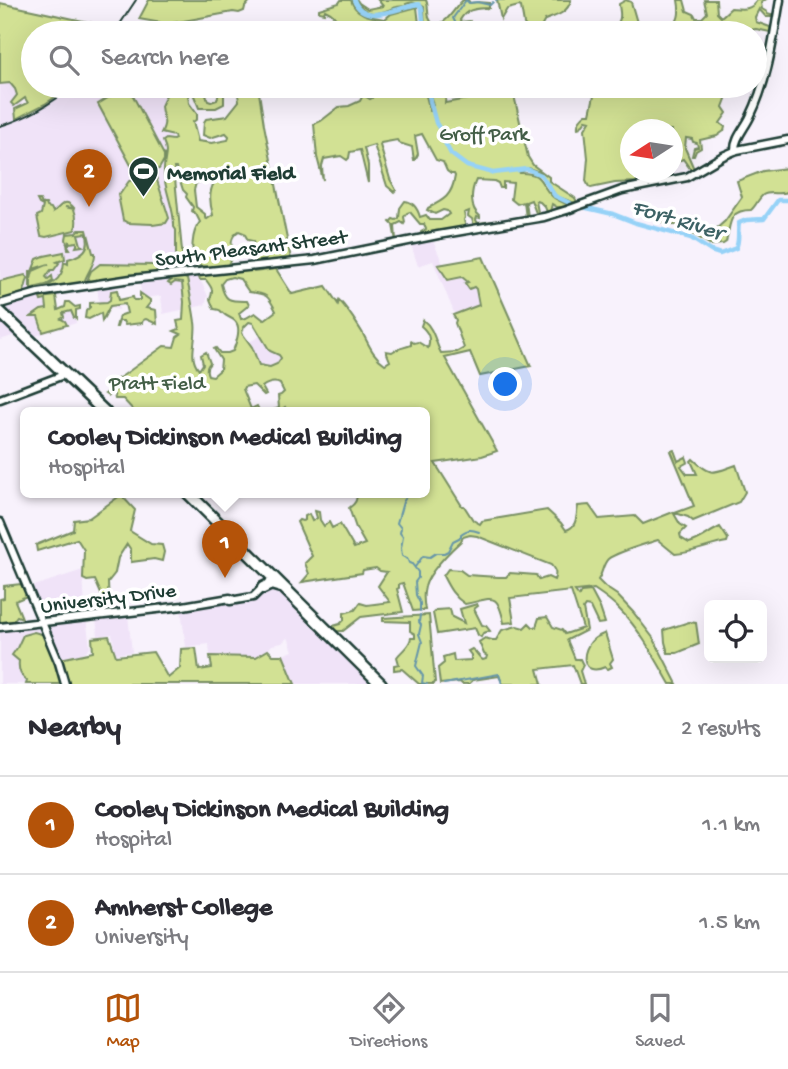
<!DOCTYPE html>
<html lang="en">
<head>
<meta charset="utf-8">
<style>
	body { margin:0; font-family:"Gochi Hand",sans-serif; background:#f7f7f7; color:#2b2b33 }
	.controls { position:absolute; right:21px; bottom:21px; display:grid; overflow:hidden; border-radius:10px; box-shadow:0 7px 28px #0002 }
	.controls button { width:63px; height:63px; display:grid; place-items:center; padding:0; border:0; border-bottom:2px solid #e1e1e2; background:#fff; color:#2b2b33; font:35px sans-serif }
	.compass { position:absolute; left:620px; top:119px; width:63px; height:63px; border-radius:50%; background:#fff; box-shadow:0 7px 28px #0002; rotate:258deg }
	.you { position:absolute; left:506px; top:385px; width:24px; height:24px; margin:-18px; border:5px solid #fff; border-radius:50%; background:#1a73e8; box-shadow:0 0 0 10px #1a73e833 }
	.badge { display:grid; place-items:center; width:46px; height:46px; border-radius:50%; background:#b45309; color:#fff; font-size:23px; font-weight:700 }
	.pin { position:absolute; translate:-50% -58px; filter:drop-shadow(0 2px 4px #0008) }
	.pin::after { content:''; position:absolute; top:37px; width:24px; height:21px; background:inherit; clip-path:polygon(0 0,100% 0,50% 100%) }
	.popup { position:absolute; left:20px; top:407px; width:410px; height:91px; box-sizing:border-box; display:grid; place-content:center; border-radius:10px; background:#fff; filter:drop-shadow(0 2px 5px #0005); font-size:23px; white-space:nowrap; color:#7c7c81 }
	.popup b { font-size:26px; color:#2b2b33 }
	.popup::after { content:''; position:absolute; left:50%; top:100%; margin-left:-14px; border:14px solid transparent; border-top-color:#fff }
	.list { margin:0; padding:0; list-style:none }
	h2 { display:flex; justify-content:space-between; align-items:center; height:91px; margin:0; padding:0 28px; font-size:30px }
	h2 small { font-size:23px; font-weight:400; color:#7c7c81 }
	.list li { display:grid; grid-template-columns:46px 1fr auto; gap:21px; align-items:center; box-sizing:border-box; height:98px; padding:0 28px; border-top:2px solid #e1e1e2 }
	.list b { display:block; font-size:26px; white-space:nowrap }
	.list p { margin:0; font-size:23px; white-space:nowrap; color:#7c7c81 }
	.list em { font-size:23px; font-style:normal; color:#7c7c81 }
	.icon { flex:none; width:38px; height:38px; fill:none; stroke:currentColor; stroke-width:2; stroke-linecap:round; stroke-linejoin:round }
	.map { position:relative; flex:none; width:788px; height:684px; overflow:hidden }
	.search { position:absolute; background:#fff; box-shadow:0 7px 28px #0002; left:21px; right:21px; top:21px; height:77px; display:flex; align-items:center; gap:18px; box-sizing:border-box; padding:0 24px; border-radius:38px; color:#7c7c81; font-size:26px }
	.sheet { height:287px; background:#fff }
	nav { display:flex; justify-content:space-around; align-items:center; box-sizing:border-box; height:98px; border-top:2px solid #e1e1e2; background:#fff; font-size:19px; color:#7c7c81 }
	nav a { display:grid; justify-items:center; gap:4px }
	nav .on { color:#b45309 }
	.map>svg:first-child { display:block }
	.built { fill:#f0e3f8 }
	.green { fill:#d2e194; stroke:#788f64; stroke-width:2; fill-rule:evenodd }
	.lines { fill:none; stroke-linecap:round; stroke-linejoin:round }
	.stream { stroke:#6696a9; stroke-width:2 }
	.river { stroke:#96d2f7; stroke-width:4.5 }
	.secondary-casing { stroke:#1f3d34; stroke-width:11 }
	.highway-casing { stroke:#1f3d34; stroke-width:15 }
	.secondary { stroke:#fff; stroke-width:6 }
	.highway { stroke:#fff; stroke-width:10 }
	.rail { stroke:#1f3d34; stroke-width:2 }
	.labels { text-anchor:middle; stroke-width:7; stroke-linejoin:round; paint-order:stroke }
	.park-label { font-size:21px; fill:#435e47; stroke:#fff }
	.poi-label { font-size:21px; font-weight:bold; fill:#1f3d34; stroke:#fff; text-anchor:start }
	.street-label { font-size:21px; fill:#1f3d34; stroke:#fff }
	.water-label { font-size:23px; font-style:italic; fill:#3d6265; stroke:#fff }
</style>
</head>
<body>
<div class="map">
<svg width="788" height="684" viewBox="0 0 788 684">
	<rect width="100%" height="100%" fill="#f8f2fc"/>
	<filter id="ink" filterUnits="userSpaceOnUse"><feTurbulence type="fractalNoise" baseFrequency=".0143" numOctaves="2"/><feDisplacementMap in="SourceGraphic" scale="14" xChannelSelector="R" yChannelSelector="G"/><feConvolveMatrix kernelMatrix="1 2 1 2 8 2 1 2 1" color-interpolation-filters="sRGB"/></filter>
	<g filter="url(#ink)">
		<path class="built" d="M13,80l14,36 20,-11 26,-19h102l-4,46 13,140 12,-1 12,25 -3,9 -42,9 -2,-18 -19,2 -3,-19 -24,3 4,28 -20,-5 -2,-21 -44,7 3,21 18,-3 2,14 -47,15 -7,-5 -22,7v-258z
			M433,241l10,23 -4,2 9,14 14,-3 14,11 3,17 -24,10 -22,-54 -15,5 -7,-21z
			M266,333l19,29 -49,22 -15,-27z
			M83,570l2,41 -43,5 -11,-29z
			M277,587l101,97h-83l-12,-29 10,-4 -5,-14 -6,6 -10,2 -4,5 -11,7 -47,-1 -1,-12 -23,3 -5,-38 28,-5 29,-2 27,-14z
			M128,615l4,37 -17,2 -3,-20 -14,2 -2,-17z
			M86,618l4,29 -4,4 -6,4 -20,4 -14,-32v-3z
			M41,626l11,25 11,33h-63v-54z"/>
		<path class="green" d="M149,0h102l-6,7 -1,4 -5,2 -6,-1 -66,12 -28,-5z
			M341,0h10c4,15 20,17 34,19l6,-5 26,-7 3,26h-72l-6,-8h-3c-2,-7 -7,-12 -14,-15l-1,3 -5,-1v-3l20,-6z
			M355,0h2l2,3 9,6 15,-3 -5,-6h48c4,9 -1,17 8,25 14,-1 19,-16 29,-25h5l2,3 8,-1 11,1v5c-13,1 -22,0 -29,12l1,2 9,-1 3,5 -1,3 -7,4 -5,-3 -5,3h-30l-1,-26c-5,-4 -12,-6 -18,-3l1,3c-17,-5 -32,21 -52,-7z
			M497,0h74c-3,13 -15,16 -26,20l-7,13h-17l4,-2 2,-3 -3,-4 -3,-17 -2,-1 -12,3 -6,10z
			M626,0l5,2 9,31h-52c6,-3 29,-7 31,-12 3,-5 0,-12 0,-17z
			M678,0h6l3,11 7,3 2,4h6l5,-5 -3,-13h12l1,13 4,4 10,-9c11,1 20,3 26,-8h8l-4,3 1,6 5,3v2l4,1v2h-5l-7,-8 -4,8 1,5 14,5v5l-14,-3 -6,1 -1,3h-93v-1c20,-5 26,-11 22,-32z
			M0,3l115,25 -3,5h-79v53h38l-26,18 -29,15 -1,-10 13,-6 -3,-5 -11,8 -3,-3 6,-8 -2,-6 -5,-6 -10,1z
			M166,86h21l2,17 8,11v5l-4,3 5,19 14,2 16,-3 1,-4 -3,-3 -16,5 -7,-3 1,-13 2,-3 21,-3 12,-15 -1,-7 -10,-7 -4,2v15l-8,4h-17l-9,-22h24l-8,9 2,6 3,1 6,-2 3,-11 5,-3h33l6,39 27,134 -36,5 -1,-8 6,-5 -6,-5 -1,-5 -5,-1 -4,-7 -5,-2c-8,5 -9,13 -5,21l-7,15 -10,1 -22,-3c-4,-13 -4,-32 5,-43l-4,-8 -4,-3 1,-4 -7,-10 1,-3 -4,-4 -7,-22h-2l9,93h7l-3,9 -6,1 -1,-7 -4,-10v-24l-2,-3c1,-19 -11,-38 -10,-58 0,-12 5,-15 -1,-28l3,-2 7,1 2,-1 -1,-3 -13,-3c7,-14 1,-13 0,-27l5,-11zM212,180l2,3c-6,10 -4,22 -1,32l-6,4 -2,-1v-4l-9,-7 -2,-17 2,-7 8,-2 5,2z
			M377,86h40l8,6 5,19h2l-1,-5 2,-1 -2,-7v-12h16l-2,17 68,-12 15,66 5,8 16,12v4l26,17 2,4 -2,1 -19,-7 -16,-24 -11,-4 -10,5c25,-1 19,10 33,23 4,4 11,6 16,9l-2,2h-9l-5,-3 -2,8h-3l-2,-5 -5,-5 -4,-1 2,11 -2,1 -5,-13 -5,2 2,15 -2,1 -2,-16 -7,2 -6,-5 2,-16 -10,-1v6h-3l-2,-5 -4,-2 -18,-1c-5,11 -7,28 4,36v2l-3,-1 -1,3 2,3 23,-3v2l-27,4 -2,-7 -4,-3 1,-5 -5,2 1,4 -1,3 2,8 -36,8 -4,-4 -5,2v-2l5,-3 -2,-5h-4l-10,-12 -3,1 -3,4 1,5 -1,2 -3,-2 -6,3 1,16 -3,-16 -3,-3 3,-3 3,1 3,-2 1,-10 5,-7c9,1 13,9 15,16l6,-2 4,5h11l8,-6 -2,-3 -4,-1 -8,4 -8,-4 1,-2c16,-8 24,-12 27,-32l-1,-2h-3l-4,-3 -4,-9 -7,-2 -14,-26 -7,2 3,18 -3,6h-1l-2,-13 -13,-4 -2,-3 -16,3 -1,2 10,34 6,11 -2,2 -7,-6 -13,-41 -10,3 4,17v18l-8,-33 -10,2 -1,6 -2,2 -6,-4 -17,3 -2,7 1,14 -6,-23 -3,-33 7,-3 18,-14 10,-1 11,-5 3,-6 7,4 2,-1z
			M596,86h129l-1,4 2,9 -3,8 4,6 -7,10 5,4 -1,4 -7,5 -17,4 1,8 -5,3 -2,5h-2l2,-8 4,-1 -1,-4 -4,-1 -1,-3 -6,-1 -1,10 9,21 -3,1 -8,-11 -10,4 -1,-33h-42v42h7v10l-22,1 -24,5 -2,-1 -3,-6 2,-23 -3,-29 5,-8 -4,-1 -5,7 -3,1c-1,-6 4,-11 8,-14h4z
			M126,87l5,5 33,63v5l-5,9 -18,5 -9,-7 -34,-63z
			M788,168v24c-9,3 -19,-1 -25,3 -5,4 -7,11 -12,15 -24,0 -20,15 -25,32l-3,2 -12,1 -33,-20h-9l-21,-9 43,9 11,6 13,-1 10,-9 17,-24 -5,-16 26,-10z
			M155,174l14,44 -3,5 -13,2 -1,-1 -24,-1 -5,-3 -5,-25 2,-1 9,-13z
			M37,200h3l2,4h4l1,3 4,1 2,4c7,-4 11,-16 21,-4l-9,-1 9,2c3,8 3,14 1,21l-29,7 -5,-1 -4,-20 4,-2 2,-8 -4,-2z
			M79,230h8l6,23h2c1,10 -8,19 -11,30l-52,10 -1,-3c17,-3 32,-8 33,-28l4,2v-5c14,-4 24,-10 18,-26l-8,1 3,11 2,1 -7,1 1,-2v-3l-7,1 -1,-2v3h-2l3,5h-2l-2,-10 1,-5 9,-1z
			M64,252l1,7 -8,3 2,1 -5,7h-3l-5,7 2,2 4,-3 1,5 -7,4 -13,3h-2v-8l-1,8v-17h2l-1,8 2,-8 16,-7 -16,5 4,-10 7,-3z
			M483,257l48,109 -51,10 -10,-24 -25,6 52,93 -15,5 -47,7 27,43h2l9,14 7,4 2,-3 65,-11 14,13 5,7c11,-3 10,-13 12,-24l11,-1 10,14 36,-3 8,8 30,-12 7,12 6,4 -6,6 1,4 8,5c12,-3 20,-11 31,-16l8,12 -1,3c-18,3 -34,11 -52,12l-17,-14c-12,4 -41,12 -50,19 -6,6 -5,14 -10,21l7,7 12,8 16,17 21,27 23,45h-7c-15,-26 -29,-53 -50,-74 -7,-8 -17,-15 -26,-21l-19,2 4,5 2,-4 10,-1 9,17 5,15 -7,1 -8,-17 -5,-1 -2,3 4,21 -20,10 8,19h5l3,6 -3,6 4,13h-4l-7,-19 -35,4 4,15h-39l-4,-8 -26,4 -4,4h-7l-2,-2 -20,2 -2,-16 6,-5 -1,-6 10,-3 1,7 17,-1v-5l-3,-4 4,-2c5,3 7,9 11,11l3,-1 1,-3 -3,-2 -5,-12 6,-4 7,2h4l6,-10 15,-4 7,2 5,-5 4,4h3l3,-9 8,-1 6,10 9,3 3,4 18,-6 -12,-37 -61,7 4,24 -10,1c-7,-33 -12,-24 -39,-19 -11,-7 -16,-16 -22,-28l5,-7 12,1 7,5 31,2h8l4,-4 26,2 3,5 9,-3 6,3c3,-7 1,-10 -3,-15l-74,-29 -7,-1 -7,2 -2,4c-12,11 -36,34 -37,51 -1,6 0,12 1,18l-12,1 -10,-28 -4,1v4l-2,1 6,23 -42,5 -18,14h-9l-1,-5 7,-2 4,-4v-7l11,-3 5,-7 7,2 23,-3 -12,-16 9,-14 -7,-1 -4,-3 -13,2 -1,3 -60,9 7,-8 -4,-11 7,-7 -15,-34 2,-2 3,1 3,-1v-4l4,-2 3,7 5,-3 -2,-7 4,1 1,8 4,6 5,-4 3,6 8,-4 14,24 11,-4 -9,-16 -7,-20c6,-4 9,-8 7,-16h68v-80h-136l-3,-5 -6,5h-11l11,-4 -1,-12 3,-1 3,-3 -4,-8c-6,-3 -12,-1 -18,3l4,7 -2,1 -10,-10 -10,2 -1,2 8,20 6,-3 3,6h-125l-12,-13h-8l-2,-8 -2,1 -3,4 -3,-2 3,-2 -1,-5 3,-2 10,8 4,-4 -3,-5h-5l-3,-3 8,-4 43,-31 10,1 3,-10 4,-3 -7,-3 5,-2 -2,-8 6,-1 1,-18 -2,-19 -7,-1 -4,3 -3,-2c5,-5 12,-7 19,-4 3,14 6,29 8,43 3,16 -8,35 4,48l4,-6 -2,-9 5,-3 4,11c-4,4 -4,8 -2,12l5,1 7,-6 1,-10 -7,-11 2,-1 4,5h8l5,-2c3,-8 9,-23 2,-30 -3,-3 -8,-4 -11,-7 -7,-5 -1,-4 -10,-5l-4,-10c4,-9 2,-11 -4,-19h-6l-2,-5 54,-5 2,2 22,-3 16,25 34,-8 12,18 1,-4c9,9 16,21 23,32 7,13 11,24 23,32l5,-3 -4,-10 6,1c6,-4 12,-4 19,-7v-4l3,2 4,-1 10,6c3,-10 0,-16 -7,-22l2,-6c11,8 12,22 18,33l16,-1 7,-4 -9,-25 1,-3 -3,-5 26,-10 -3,-16 -2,-2 -5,2 -4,-6 3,-1 -6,-5 -14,3 -10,-15zM232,277l8,2 9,13c18,2 19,3 27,19l-12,9 -9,-7 -9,5 -5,1 -2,-6 10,-8 -2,-4c-17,0 -22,1 -26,-17l4,-5zM249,322l4,1 17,28 9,4 2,3 -4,6 -7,3 -11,-2 -7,-18 -10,-14 2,-6z
			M100,264l53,1 3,1 1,7 -67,10 -3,-2 4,-10z
			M25,275l3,3 -5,17 -23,6v-20z
			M117,290l2,10 14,-3 1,3h6v-7l10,7v3l-4,5 10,2 1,14 -11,-5 -3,1 -1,3 -17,2 -2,-4h-4l-2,6h-1l3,-11 8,-3 -2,-9 -15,2 -8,15 -1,-8 -12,6 -4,-1 1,-7 4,-4v-4l17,-1 3,-2 1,-9z
			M56,296l2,14 7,-3 1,-5h3l6,5 5,-1v3l-4,1v9l-2,-1 -3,-7 -8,2 1,4 -3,2 4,2 2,4 -24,7 -5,-15h-7l10,-7 6,-1 -1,-9 -5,1 -1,-3z
			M674,450l4,11 8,-4 2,5 -7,4 6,8h10l-6,-13 2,-2c19,18 20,14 43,6l9,27 -6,10 -46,19 -5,-4 -13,-4 19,-7 -23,-55z
			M121,495l14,15 -5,21 21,13 11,1 2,7 -2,9 -8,-2 -23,3v-12l-4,-6 -9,14 -3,15 -7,9 1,25 -5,3 -8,2v-3l6,-3v-10l-7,-16 -8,1 -4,-2 1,-29 -7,-11 -40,12 -1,-6 37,-15 1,-10 15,-2z
			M21,584l6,12 -12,5 7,17 -5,-2 -4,5 -13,1v-23l4,-1v-12z
			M477,604l1,2 -4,3 8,16 4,1 4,5 -7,2 -2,4 -3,-2 -3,-7 -38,6 -4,-21 3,-3 14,-1 2,8 12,6 -4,-14z
			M429,615l6,67 -1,2h-15l-17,-15 -8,1v-5l5,-1 -2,-7c5,-7 12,-10 14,-19h4v-4l-5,-3v-9l-27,-1v-3z
			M689,622l7,1 3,21 -22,9h-9l-3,-11 -1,-12z
			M34,632l11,3 17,49h-36l1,-3c-7,-5 -9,-12 -8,-20l-7,-6 5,-7 6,-13z
			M605,633l8,26 -3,4 2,4 -4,2 -3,-2c-24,11 -26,-17 -10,-29 3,-2 7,-3 10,-5z
			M109,636l7,20 37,-4 15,26 12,-10 1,-19 15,-1 3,22 13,-2 -2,-12 46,1 12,-7 5,5h10l12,29h-228l-7,-25 33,-7 -1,-14z"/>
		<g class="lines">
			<path class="stream" d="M496,0h5
				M431,33l8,-4 8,4 8,-6 1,-3 -3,-6 13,-18 3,3 8,-1 13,3 3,-3
				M406,497l2,-5
				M405,499l-2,3 -6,21 4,5 -1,5 3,4 -2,11 1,8 5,2 2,5 3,1 6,8v6l-3,4 1,13 4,8v8
				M415,567l8,-11 7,1 6,-4h8l4,-2 5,-10 8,-4v-3c7,-5 10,-5 18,-2
				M420,615l-1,7 2,3 -2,9 3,8 -6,24 7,10 -1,7 5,1
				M444,684l55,-10 3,10"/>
			<path class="river" d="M354,0c10,27 45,7 65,4l3,5 2,24
				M428,86l2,15 6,22 7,11 2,9 6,11 16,12 26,7 34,-4 14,6 14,21 19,9 39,9 23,9 55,15 20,13 9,3 16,-6c4,-9 1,-16 3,-25l7,-3 18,-1 14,-19h10"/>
			<defs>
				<path id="secondary" d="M735,151c-1,-12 10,-23 15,-34 18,-37 23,-77 30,-117
					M0,304l38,-11 93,-14 184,-19 123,-25 106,-18 23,-7 55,-20 65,-13 36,-21 14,-6 51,-10
					M0,399l66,-25
					M0,522l59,141 6,21
					M230,601l23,-4 11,-11
					M0,627l183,-21 47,-8 4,2"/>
				<path id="highway" d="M0,312l105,100
					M187,492l194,192
					M263,588l8,-4 10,3"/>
			</defs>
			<use href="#secondary" class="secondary-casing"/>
			<use href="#highway" class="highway-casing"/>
			<use href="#secondary" class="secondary"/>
			<use href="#highway" class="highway"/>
			<path class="rail" d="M114,33l22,-33
				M0,126c28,-8 51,-22 73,-40"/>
		</g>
	</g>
	<defs>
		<symbol id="stadium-pin" viewBox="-11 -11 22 30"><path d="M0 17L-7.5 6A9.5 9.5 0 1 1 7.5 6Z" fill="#1f3d34" stroke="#fff"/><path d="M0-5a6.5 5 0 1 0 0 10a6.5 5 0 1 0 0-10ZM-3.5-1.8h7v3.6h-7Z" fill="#fff"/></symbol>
	</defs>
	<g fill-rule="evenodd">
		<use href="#stadium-pin" x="126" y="154" width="35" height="47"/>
	</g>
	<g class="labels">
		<g class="park-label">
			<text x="484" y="140">Groff Park</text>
			<text x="157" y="389">Pratt Field</text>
		</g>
		<g class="poi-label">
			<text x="167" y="179">Memorial Field</text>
		</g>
		<g class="street-label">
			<text transform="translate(251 247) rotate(-7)" y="7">South Pleasant Street</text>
			<text transform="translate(108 597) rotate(-7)" y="7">University Drive</text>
		</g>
		<g class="water-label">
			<text transform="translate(678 218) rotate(17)" y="8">Fort River</text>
		</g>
	</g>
</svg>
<div class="controls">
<button><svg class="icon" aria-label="locate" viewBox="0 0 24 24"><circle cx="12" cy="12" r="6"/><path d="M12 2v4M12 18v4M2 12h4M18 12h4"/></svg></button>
</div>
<svg class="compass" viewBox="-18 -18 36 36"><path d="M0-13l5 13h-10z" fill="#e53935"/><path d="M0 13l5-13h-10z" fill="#7c7c81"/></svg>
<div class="you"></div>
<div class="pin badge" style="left:225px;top:578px">1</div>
<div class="popup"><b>Cooley Dickinson Medical Building</b>Hospital</div>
<div class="pin badge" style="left:89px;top:207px">2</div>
<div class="search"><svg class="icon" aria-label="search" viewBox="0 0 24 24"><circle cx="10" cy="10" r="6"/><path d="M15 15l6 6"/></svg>Search here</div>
</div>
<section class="sheet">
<h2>Nearby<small>2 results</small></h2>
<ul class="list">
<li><span class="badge">1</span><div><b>Cooley Dickinson Medical Building</b><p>Hospital</p></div><em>1.1 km</em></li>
<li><span class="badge">2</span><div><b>Amherst College</b><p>University</p></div><em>1.5 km</em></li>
</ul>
</section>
<nav>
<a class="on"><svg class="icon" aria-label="map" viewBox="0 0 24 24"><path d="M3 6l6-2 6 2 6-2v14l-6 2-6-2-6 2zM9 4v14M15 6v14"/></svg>Map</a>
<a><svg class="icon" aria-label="directions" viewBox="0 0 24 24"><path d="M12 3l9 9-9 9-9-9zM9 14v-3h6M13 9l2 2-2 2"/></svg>Directions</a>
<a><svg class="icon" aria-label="saved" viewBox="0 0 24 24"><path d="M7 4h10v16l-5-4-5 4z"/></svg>Saved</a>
</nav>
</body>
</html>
